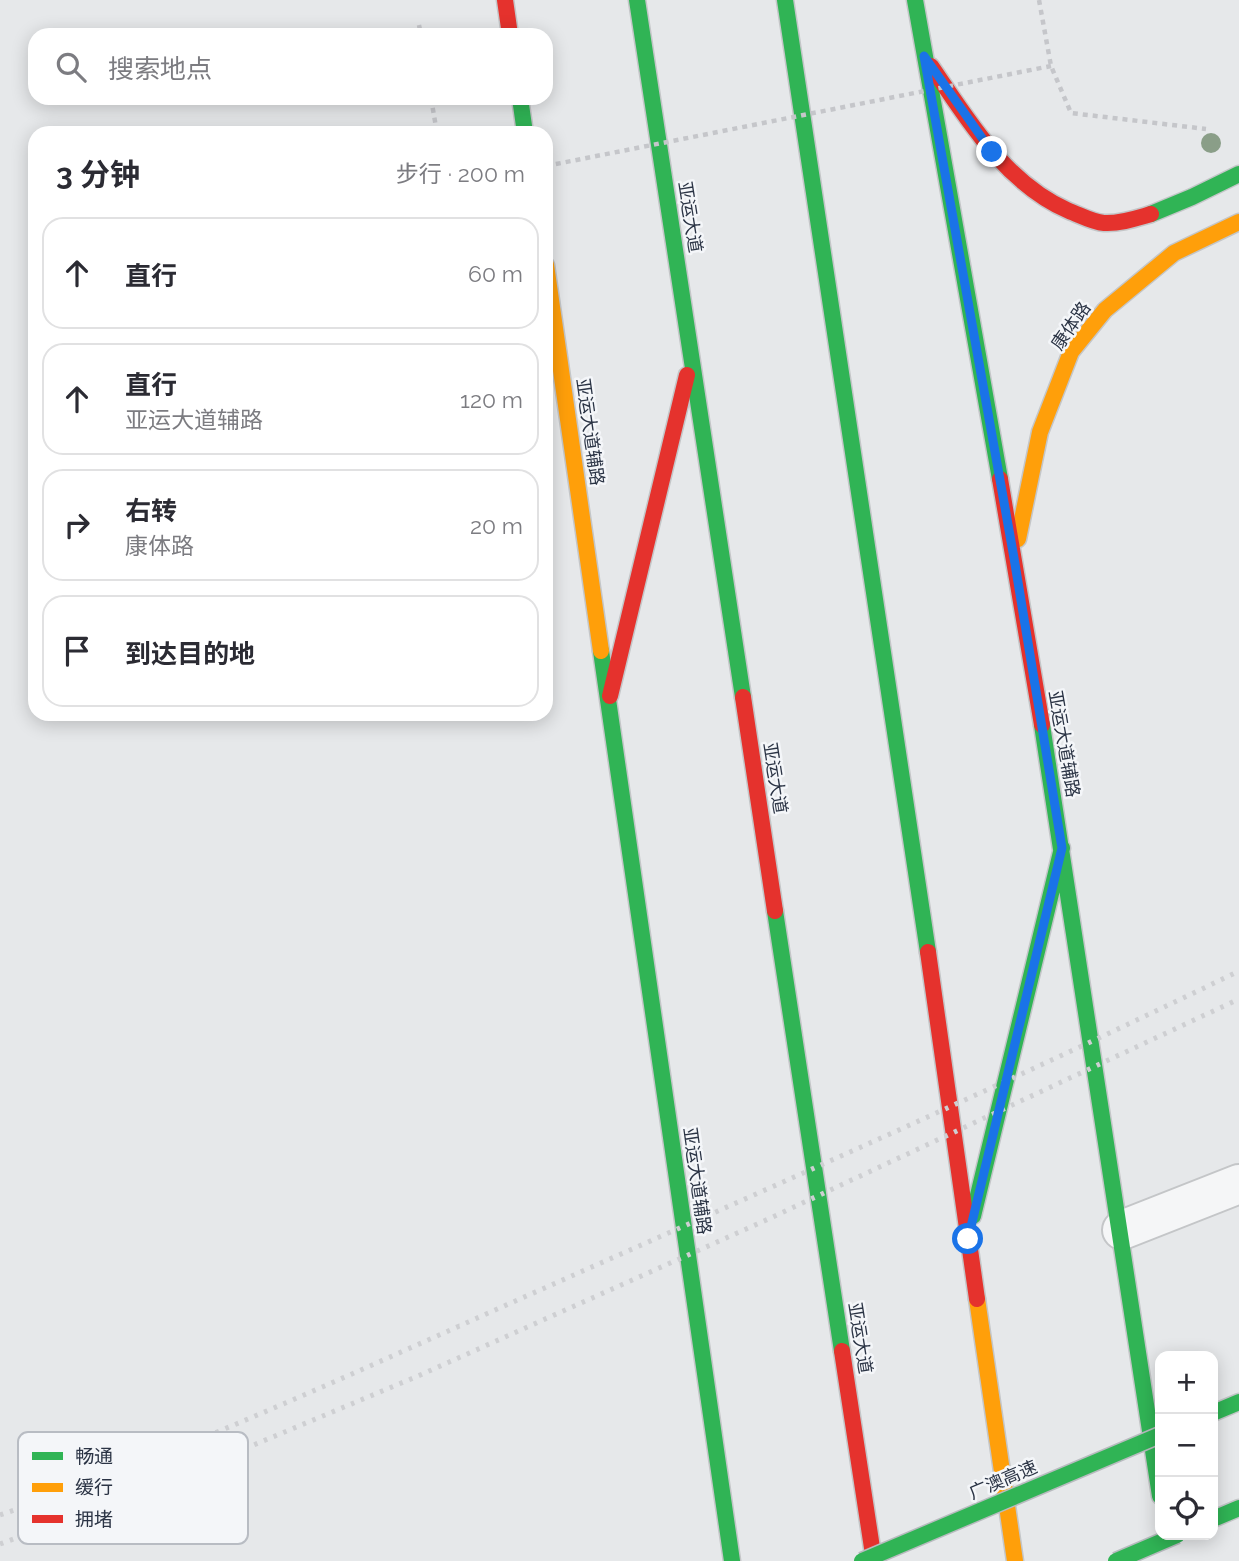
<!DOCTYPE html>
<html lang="zh">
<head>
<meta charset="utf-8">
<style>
	body { margin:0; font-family:Raleway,"Noto Sans SC",sans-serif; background:#f7f7f7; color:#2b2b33 }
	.controls { position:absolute; right:21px; bottom:21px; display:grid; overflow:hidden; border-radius:14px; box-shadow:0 4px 18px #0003 }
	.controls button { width:63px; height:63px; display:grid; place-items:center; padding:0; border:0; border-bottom:2px solid #e1e1e2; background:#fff; color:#2b2b33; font:35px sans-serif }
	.stop { position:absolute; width:21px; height:21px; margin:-16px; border:5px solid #1a73e8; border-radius:50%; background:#fff }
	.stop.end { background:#1a73e8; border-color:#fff; box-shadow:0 2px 7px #0008 }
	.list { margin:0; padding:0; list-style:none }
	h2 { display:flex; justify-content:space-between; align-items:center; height:91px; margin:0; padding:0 28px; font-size:30px }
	h2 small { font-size:23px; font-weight:400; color:#7c7c81 }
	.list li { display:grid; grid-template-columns:46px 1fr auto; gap:21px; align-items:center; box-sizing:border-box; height:112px; margin:0 14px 14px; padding:0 14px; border:2px solid #e1e1e2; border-radius:21px }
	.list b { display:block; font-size:26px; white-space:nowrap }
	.list p { margin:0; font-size:23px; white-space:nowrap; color:#7c7c81 }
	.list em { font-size:23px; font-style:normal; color:#7c7c81 }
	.icon { flex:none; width:38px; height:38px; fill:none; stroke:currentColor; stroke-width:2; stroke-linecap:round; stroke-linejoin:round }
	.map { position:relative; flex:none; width:1239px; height:1561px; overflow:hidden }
	.search { position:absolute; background:#fff; box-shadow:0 4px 18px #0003; left:28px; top:28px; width:525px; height:77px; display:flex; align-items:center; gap:18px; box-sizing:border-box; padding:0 24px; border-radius:21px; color:#7c7c81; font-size:26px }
	.panel { position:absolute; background:#fff; box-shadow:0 4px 18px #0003; left:28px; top:126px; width:525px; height:595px; border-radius:21px }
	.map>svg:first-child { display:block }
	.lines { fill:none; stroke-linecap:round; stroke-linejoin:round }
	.street-casing { stroke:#c4c6c8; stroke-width:42 }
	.fast-casing { stroke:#c4c6c8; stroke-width:19 }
	.slow-casing { stroke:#c4c6c8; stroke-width:19 }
	.jam-casing { stroke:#c4c6c8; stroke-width:19 }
	.path { stroke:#c5c6ca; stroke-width:4.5; stroke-dasharray:5 5; stroke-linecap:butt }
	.street { stroke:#f5f6f7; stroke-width:38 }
	.fast { stroke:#30b455; stroke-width:16 }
	.slow { stroke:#ff9f0a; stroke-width:16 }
	.jam { stroke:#e5322d; stroke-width:16 }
	.rail { stroke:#cecfd2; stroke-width:5; stroke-dasharray:3.5 7; stroke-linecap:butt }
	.fast-bridge-casing { stroke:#b8bbbf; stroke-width:19; stroke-linecap:butt }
	.path-bridge { stroke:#c5c6ca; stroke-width:4.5; stroke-dasharray:5 5; stroke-linecap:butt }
	.fast-bridge { stroke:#30b455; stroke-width:16 }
	.tree { fill:#8a9e88 }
	.route { stroke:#1a73e8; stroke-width:9 }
	.labels { text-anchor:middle; stroke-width:5; stroke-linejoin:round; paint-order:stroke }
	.street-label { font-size:18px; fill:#2b3445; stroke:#f4f6f9 }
	.key { fill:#f4f6f9; stroke:#b8bcc3; stroke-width:2 }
	.key-label { font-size:19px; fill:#2b3445 }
</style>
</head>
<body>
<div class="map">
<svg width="1239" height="1561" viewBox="0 0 1239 1561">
	<rect width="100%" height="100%" fill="#e6e8ea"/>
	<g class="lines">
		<defs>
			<path id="street" d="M1122,1230l117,-46"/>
			<path id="fast" d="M637,0l106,697
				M785,0l143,952
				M915,0l85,479
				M520,98l5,35
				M1151,214l41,-17 47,-23
				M601,651l131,910
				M1042,725l118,771
				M775,911l67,440
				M973,1216l89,-368
				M1213,1413l26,-11
				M1213,1519l26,-11"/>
			<path id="slow" d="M546,265l55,386
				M1018,539l22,-107 31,-80 34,-42 69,-57 65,-31
				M977,1299l38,262"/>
			<path id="jam" d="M505,0l5,35
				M931,66c38,55 74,117 138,145 11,4 23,11 35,12 16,1 33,-5 47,-9
				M1000,479l42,246
				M610,696l77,-321
				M743,697l32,214
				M928,952l49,347
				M842,1351l32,210"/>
		</defs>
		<use href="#street" class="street-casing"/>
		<use href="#fast" class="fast-casing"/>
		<use href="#slow" class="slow-casing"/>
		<use href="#jam" class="jam-casing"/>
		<path class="path" d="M1039,0l12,66 20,47 135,16
			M419,25l2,10
			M431,98l6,35"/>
		<use href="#street" class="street"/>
		<use href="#fast" class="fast"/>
		<use href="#slow" class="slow"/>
		<use href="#jam" class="jam"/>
		<path class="rail" d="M0,1515c185,-63 362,-146 540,-225 234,-104 469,-207 699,-319
			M0,1544l144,-53 274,-115 346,-155 475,-222"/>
		<defs>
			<path id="fast-bridge" d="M862,1561l298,-126
				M1116,1561l61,-26"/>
		</defs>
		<use href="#fast-bridge" class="fast-bridge-casing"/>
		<path class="path-bridge" d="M546,166l505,-100"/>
		<use href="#fast-bridge" class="fast-bridge"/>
	</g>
	<circle class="tree" cx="1211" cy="143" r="10"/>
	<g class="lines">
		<path class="route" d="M968,1239l94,-391 -48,-290 -90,-502 68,96"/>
	</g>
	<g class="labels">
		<g class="street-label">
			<text transform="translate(690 217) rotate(81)" y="6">亚运大道</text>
			<text transform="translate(1071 326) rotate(-55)" y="6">康体路</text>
			<text transform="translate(590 432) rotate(82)" y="6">亚运大道辅路</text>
			<text transform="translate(1064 744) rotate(80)" y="6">亚运大道辅路</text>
			<text transform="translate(775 778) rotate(81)" y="6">亚运大道</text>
			<text transform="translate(697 1181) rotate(82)" y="6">亚运大道辅路</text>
			<text transform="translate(860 1338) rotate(81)" y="6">亚运大道</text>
			<text transform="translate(1003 1480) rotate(-23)" y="6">广澳高速</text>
		</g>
	</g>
	<rect x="18" y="1432" width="230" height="112" rx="10" class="key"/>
	<rect x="32" y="1452" width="31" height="8" fill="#30b455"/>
	<rect x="32" y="1483" width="31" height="9" fill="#ff9f0a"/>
	<rect x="32" y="1515" width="31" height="8" fill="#e5322d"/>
	<g class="key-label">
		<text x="75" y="1463">畅通</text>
		<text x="75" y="1494">缓行</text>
		<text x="75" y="1526">拥堵</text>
	</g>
</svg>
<div class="controls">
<button>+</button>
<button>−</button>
<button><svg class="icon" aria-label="locate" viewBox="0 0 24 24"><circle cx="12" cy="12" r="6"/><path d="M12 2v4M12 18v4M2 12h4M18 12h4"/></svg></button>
</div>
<div class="stop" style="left:968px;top:1239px"></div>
<div class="stop end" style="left:992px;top:152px"></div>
<div class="search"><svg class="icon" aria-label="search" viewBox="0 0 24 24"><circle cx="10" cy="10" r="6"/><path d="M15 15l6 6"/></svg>搜索地点</div>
<section class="panel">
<h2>3 分钟<small>步行 · 200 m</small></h2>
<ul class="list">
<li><svg class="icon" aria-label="ahead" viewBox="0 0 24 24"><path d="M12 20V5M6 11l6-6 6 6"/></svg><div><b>直行</b></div><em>60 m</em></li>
<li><svg class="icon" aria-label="ahead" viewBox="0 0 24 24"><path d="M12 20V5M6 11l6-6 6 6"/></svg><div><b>直行</b><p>亚运大道辅路</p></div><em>120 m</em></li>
<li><svg class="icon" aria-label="right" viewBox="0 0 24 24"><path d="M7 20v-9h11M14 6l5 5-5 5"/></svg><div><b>右转</b><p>康体路</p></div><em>20 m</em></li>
<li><svg class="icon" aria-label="arrive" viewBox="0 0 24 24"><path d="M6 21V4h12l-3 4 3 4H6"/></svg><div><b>到达目的地</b></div></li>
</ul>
</section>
</div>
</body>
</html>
